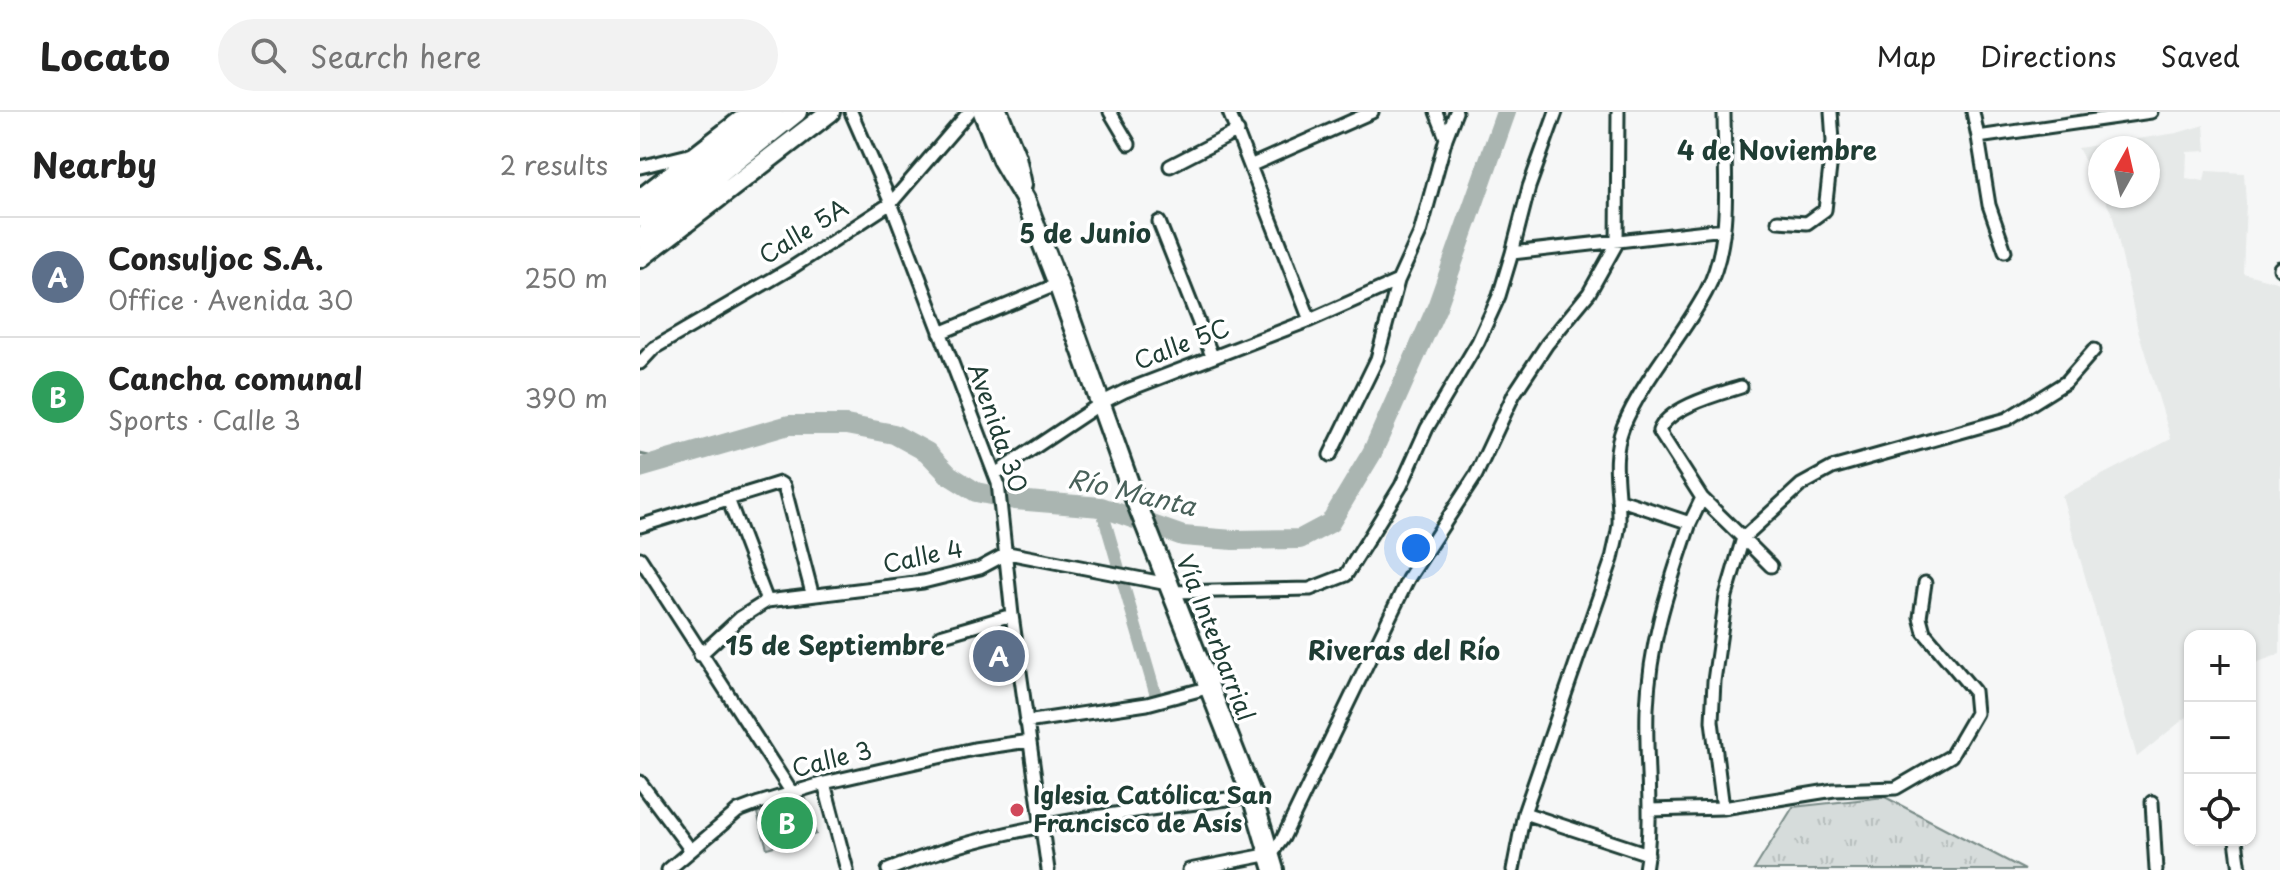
<!DOCTYPE html>
<html lang="en">
<head>
<meta charset="utf-8">
<style>
	body { margin:0; font-family:"Playpen Sans",sans-serif; background:#f2f2f2; color:#222 }
	.controls { position:absolute; right:24px; bottom:24px; display:grid; overflow:hidden; border-radius:16px; box-shadow:0 2px 6px #0004 }
	.controls button { width:72px; height:72px; display:grid; place-items:center; padding:0; border:0; border-bottom:2px solid #e0e0e0; background:#fff; color:#222; font:40px sans-serif }
	.compass { position:absolute; left:1448px; top:24px; width:72px; height:72px; border-radius:50%; background:#fff; box-shadow:0 2px 6px #0004; rotate:8deg }
	.you { position:absolute; left:776px; top:436px; width:28px; height:28px; margin:-20px; border:6px solid #fff; border-radius:50%; background:#1a73e8; box-shadow:0 0 0 12px #1a73e833 }
	.badge { display:grid; place-items:center; width:52px; height:52px; border-radius:50%; background:#7c3aed; color:#fff; font-size:26px; font-weight:700 }
	.pin { position:absolute; translate:-50% -50%; border:4px solid #fff; box-shadow:0 2px 8px #0006 }
	.list { margin:0; padding:0; list-style:none }
	h2 { display:flex; justify-content:space-between; align-items:center; height:104px; margin:0; padding:0 32px; font-size:34px }
	h2 small { font-size:26px; font-weight:400; color:#767676 }
	.list li { display:grid; grid-template-columns:52px 1fr auto; gap:24px; align-items:center; box-sizing:border-box; height:120px; padding:0 32px; border-top:2px solid #e0e0e0 }
	.list b { display:block; font-size:30px; white-space:nowrap }
	.list p { margin:0; font-size:26px; white-space:nowrap; color:#767676 }
	.list em { font-size:26px; font-style:normal; color:#767676 }
	.icon { flex:none; width:44px; height:44px; fill:none; stroke:currentColor; stroke-width:2; stroke-linecap:round; stroke-linejoin:round }
	.map { position:relative; flex:none; width:1640px; height:758px; overflow:hidden }
	header { display:flex; align-items:center; gap:48px; box-sizing:border-box; height:112px; padding:0 40px; background:#fff; border-bottom:2px solid #e0e0e0 }
	header strong { font-size:38px }
	nav { display:flex; gap:44px; margin-inline-start:auto; font-size:28px }
	.search { width:560px; height:72px; background:#f2f2f2; display:flex; align-items:center; gap:20px; box-sizing:border-box; padding:0 28px; border-radius:44px; color:#767676; font-size:30px }
	main { display:flex }
	aside { flex:1; background:#fff }
	.map>svg:first-child { display:block }
	.built { fill:#e6e9e8 }
	.grass { fill:url(#grass-tufts); stroke:#7a8c88; stroke-width:2 }
	.pitch { fill:#d6dcdb; stroke:#7a8c88; stroke-width:2 }
	.lines { fill:none; stroke-linecap:round; stroke-linejoin:round }
	.stream { stroke:#72857f; stroke-width:3 }
	.canal { stroke:#aab5b1; stroke-width:12 }
	.river { stroke:#aab5b1; stroke-width:20 }
	.minor-casing { stroke:#1f3d34; stroke-width:17 }
	.primary-casing { stroke:#1f3d34; stroke-width:24 }
	.minor { stroke:#fff; stroke-width:11 }
	.primary { stroke:#fff; stroke-width:18 }
	.poi-dot { fill:#d1495b; stroke:#fff; stroke-width:3 }
	.labels { text-anchor:middle; stroke-width:7; stroke-linejoin:round; paint-order:stroke }
	.street-label { font-size:24px; fill:#1f3d34; stroke:#fff }
	.poi-label { font-size:24px; font-weight:bold; fill:#1f3d34; stroke:#fff; text-anchor:start }
	.neighbourhood-label { font-size:26px; font-weight:bold; fill:#1f3d34; stroke:#fff }
	.water-label { font-size:26px; font-style:italic; fill:#49615a; stroke:#fff }
</style>
</head>
<body>
<header>
<strong>Locato</strong>
<div class="search"><svg class="icon" aria-label="search" viewBox="0 0 24 24"><circle cx="10" cy="10" r="6"/><path d="M15 15l6 6"/></svg>Search here</div>
<nav><a>Map</a><a>Directions</a><a>Saved</a></nav>
</header>
<main>
<aside>
<h2>Nearby<small>2 results</small></h2>
<ul class="list">
<li><span class="badge" style="background:#5c6f8a">A</span><div><b>Consuljoc S.A.</b><p>Office · Avenida 30</p></div><em>250 m</em></li>
<li><span class="badge" style="background:#2e9e5b">B</span><div><b>Cancha comunal</b><p>Sports · Calle 3</p></div><em>390 m</em></li>
</ul>
</aside>
<div class="map">
<svg width="1640" height="758" viewBox="0 0 1640 758">
	<defs>
		<pattern id="grass-tufts" width="24" height="20" patternUnits="userSpaceOnUse" patternTransform="scale(2)"><rect width="24" height="20" fill="#d6dcdb"/><path d="M3 7l-1-3M5 7V3M7 7l1-3M15 17l-1-3M17 17v-4M19 17l1-3" fill="none" stroke="#b7bebd"/></pattern>
	</defs>
	<rect width="100%" height="100%" fill="#f6f7f7"/>
	<filter id="ink" filterUnits="userSpaceOnUse"><feTurbulence type="fractalNoise" baseFrequency=".0125" numOctaves="2"/><feDisplacementMap in="SourceGraphic" scale="16" xChannelSelector="R" yChannelSelector="G"/><feConvolveMatrix kernelMatrix="1 2 1 2 8 2 1 2 1" color-interpolation-filters="sRGB"/></filter>
	<g filter="url(#ink)">
		<path class="built" d="M1564,13l2,26 -19,1 -1,26 18,3 2,-10 38,2 2,30 -3,70 37,10v371l-30,11v-29h-60v78l-53,43 -75,-261 109,-57 -33,-109 -25,-114 -10,-20h45v-48h-48v42l-22,-42 99,-15z"/>
		<path class="grass" d="M1245,685l140,73h-271l39,-63z"/>
		<path class="pitch" d="M166,687l10,35 -49,14 -10,-35z"/>
		<g class="lines">
			<path class="stream" d="M0,342l26,6"/>
			<path class="canal" d="M461,395l55,189"/>
			<path class="river" d="M0,356l149,-43h57l48,9 33,18 22,23 27,17 39,8 86,7 82,29 50,4 67,-1 30,-16 42,-70 65,-146 69,-195"/>
			<defs>
				<path id="minor" d="M211,0l40,91 107,280 14,132 36,255
					M470,0l19,32
					M589,0l81,208
					M916,0l-27,75 -17,66 212,-24
					M1333,0l5,25 173,-25
					M1338,25l11,68 16,46
					M806,26l10,-26
					M612,53l120,-53
					M530,54l68,-35
					M0,55l53,-13
					M1138,109l29,2 18,-13 8,-69 -2,-29
					M519,110l53,134
					M1640,157v-1
					M300,221l118,-49
					M0,251l14,-15 139,-81 98,-64 78,-91
					M1101,275c-22,7 -73,20 -82,44l43,67 41,40 58,-53 31,-17 175,-49 59,-37 28,-32
					M690,343l47,-96 21,-78 22,-48 26,-95 -10,-26
					M355,362l108,-72 22,-11 185,-71 88,-39
					M88,387l39,102
					M978,387l72,24c-22,66 -40,116 -43,186 -2,54 7,108 -2,161
					M1050,411l12,-25
					M0,414l140,-43 4,3 28,107
					M0,446l152,235
					M531,480l139,-3 36,-14 55,-89 26,-58 51,-86 21,-46 13,-43
					M300,524l72,-21
					M60,543l40,-37 27,-17 156,-19 57,-14 28,-15 160,31
					M386,610l121,-18 60,-16
					M0,670l50,67
					M184,671l23,87
					M1512,690l4,68
					M1083,696l111,-18 62,-2 55,-32 25,-43 -2,-22 -50,-59 -4,-15 5,-34
					M1009,698l74,-2 -11,-87 2,-40 12,-85 17,-58 28,28
					M884,701l124,41
					M1596,728l4,30
					M28,758l70,-59 21,-8 65,-20 150,-34 55,-8
					M248,758c117,-47 240,-58 364,-74
					M549,758l82,-16 12,-16 125,-259 68,-104 38,-81 33,-50 42,-51 28,-50 1,-131
					M873,758l11,-57 88,-254c2,-11 6,-24 7,-36 1,-34 -9,-62 4,-96 21,-50 58,-88 83,-135 28,-52 18,-123 18,-180"/>
				<path id="primary" d="M343,0l19,48 23,39 33,85 72,202 122,310 22,74
					M358,0l18,45 6,28
					M0,87l112,-87
					M0,105l133,-105
					M0,126l157,-126
					M0,146l190,-146"/>
			</defs>
			<use href="#minor" class="minor-casing"/>
			<use href="#primary" class="primary-casing"/>
			<use href="#minor" class="minor"/>
			<use href="#primary" class="primary"/>
		</g>
	</g>
	<circle class="poi-dot" cx="377" cy="698" r="8"/>
	<g class="labels">
		<g class="street-label">
			<text transform="translate(164 120) rotate(-32)" y="8">Calle 5A</text>
			<text transform="translate(542 233) rotate(-21)" y="8">Calle 5C</text>
			<text transform="translate(357 316) rotate(71)" y="8">Avenida 30</text>
			<text transform="translate(283 445) rotate(-12)" y="8">Calle 4</text>
			<text transform="translate(575 526) rotate(69)" y="8">Vía Interbarrial</text>
			<text transform="translate(192 648) rotate(-14)" y="8">Calle 3</text>
		</g>
		<g class="poi-label">
			<text x="393" y="692">Iglesia Católica San<tspan x="393" dy="28">Francisco de Asís</tspan></text>
		</g>
		<g class="neighbourhood-label">
			<text x="1137" y="48">4 de Noviembre</text>
			<text x="445" y="131">5 de Junio</text>
			<text x="195" y="543">15 de Septiembre</text>
			<text x="764" y="548">Riveras del Río</text>
		</g>
		<g class="water-label">
			<text transform="translate(492 381) rotate(13)" y="9">Río Manta</text>
		</g>
	</g>
</svg>
<div class="controls">
<button>+</button>
<button>−</button>
<button><svg class="icon" aria-label="locate" viewBox="0 0 24 24"><circle cx="12" cy="12" r="6"/><path d="M12 2v4M12 18v4M2 12h4M18 12h4"/></svg></button>
</div>
<svg class="compass" viewBox="-18 -18 36 36"><path d="M0-13l5 13h-10z" fill="#e53935"/><path d="M0 13l5-13h-10z" fill="#767676"/></svg>
<div class="you"></div>
<div class="pin badge" style="left:359px;top:544px;background:#5c6f8a">A</div>
<div class="pin badge" style="left:147px;top:711px;background:#2e9e5b">B</div>
</div>
</main>
</body>
</html>
